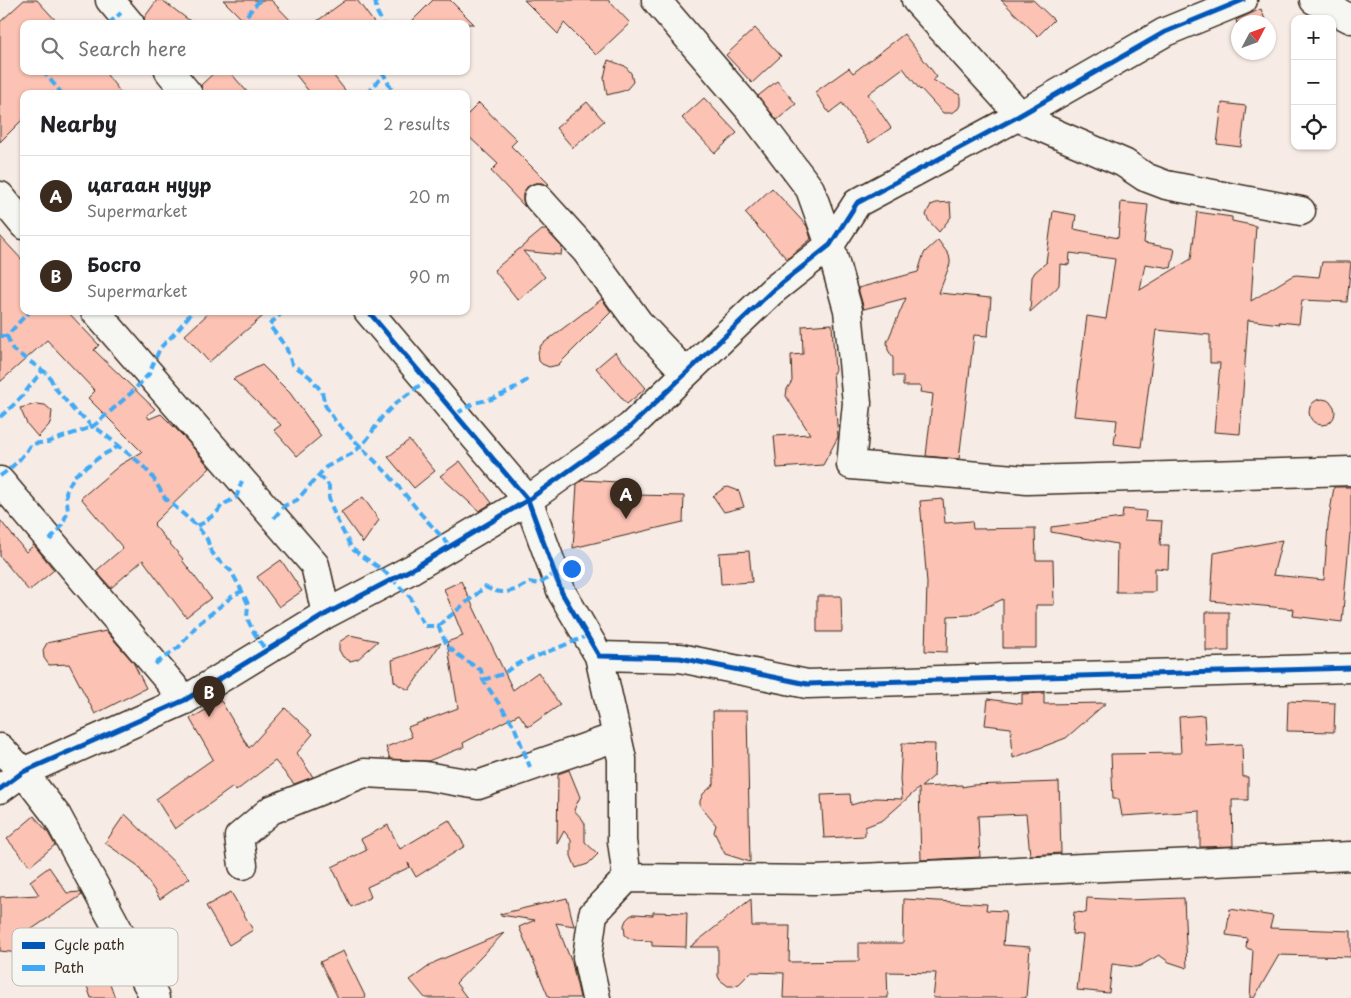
<!DOCTYPE html>
<html lang="en">
<head>
<meta charset="utf-8">
<style>
	body { margin:0; font-family:"Playpen Sans",sans-serif; background:#f2f2f2; color:#202124 }
	.controls { position:absolute; right:15px; top:15px; display:grid; overflow:hidden; border-radius:10px; box-shadow:0 1px 4px #0004 }
	.controls button { width:45px; height:45px; display:grid; place-items:center; padding:0; border:0; border-bottom:1px solid #e0e0e0; background:#fff; color:#202124; font:25px sans-serif }
	.compass { position:absolute; left:1231px; top:15px; width:45px; height:45px; border-radius:50%; background:#fff; box-shadow:0 1px 4px #0004; rotate:49deg }
	.you { position:absolute; left:571px; top:568px; width:18px; height:18px; margin:-12px; border:4px solid #fff; border-radius:50%; background:#1a73e8; box-shadow:0 0 0 8px #1a73e833 }
	.badge { display:grid; place-items:center; width:32px; height:32px; border-radius:50%; background:#3b2a1e; color:#fff; font-size:16px; font-weight:700 }
	.pin { position:absolute; translate:-50% -41px; filter:drop-shadow(0 1px 2px #0008) }
	.pin::after { content:''; position:absolute; top:26px; width:18px; height:15px; background:inherit; clip-path:polygon(0 0,100% 0,50% 100%) }
	.list { margin:0; padding:0; list-style:none }
	h2 { display:flex; justify-content:space-between; align-items:center; height:65px; margin:0; padding:0 20px; font-size:21px }
	h2 small { font-size:16px; font-weight:400; color:#757577 }
	.list li { display:grid; grid-template-columns:32px 1fr auto; gap:15px; align-items:center; box-sizing:border-box; height:80px; padding:0 20px; border-top:1px solid #e0e0e0 }
	.list b { display:block; font-size:19px; white-space:nowrap }
	.list p { margin:0; font-size:16px; white-space:nowrap; color:#757577 }
	.list em { font-size:16px; font-style:normal; color:#757577 }
	.icon { flex:none; width:28px; height:28px; fill:none; stroke:currentColor; stroke-width:2; stroke-linecap:round; stroke-linejoin:round }
	.map { position:relative; flex:none; width:1351px; height:998px; overflow:hidden }
	.search { position:absolute; background:#fff; box-shadow:0 1px 4px #0004; left:20px; top:20px; width:450px; height:55px; display:flex; align-items:center; gap:12px; box-sizing:border-box; padding:0 18px; border-radius:10px; color:#757577; font-size:19px }
	.panel { position:absolute; background:#fff; box-shadow:0 1px 4px #0004; left:20px; top:90px; width:450px; height:225px; border-radius:10px }
	.map>svg:first-child { display:block }
	.building { fill:#fcc2b3; stroke:#3b2a1e }
	.lines { fill:none; stroke-linecap:round; stroke-linejoin:round }
	.minor-casing { stroke:#3b2a1e; stroke-width:31 }
	.minor { stroke:#f6f6f2; stroke-width:28 }
	.quiet { stroke:#3fa9f5; stroke-width:4; stroke-dasharray:8 4; stroke-linecap:butt }
	.cycleway-casing { stroke:#f6f6f2; stroke-width:8 }
	.cycleway { stroke:#0057b8; stroke-width:5 }
	.key { fill:#f6f6f2; stroke:#beb9b2; stroke-width:1 }
	.key-label { font-size:14px; fill:#3b2a1e }
</style>
</head>
<body>
<div class="map">
<svg width="1351" height="998" viewBox="0 0 1351 998">
	<rect width="100%" height="100%" fill="#f7ece5"/>
	<filter id="ink" filterUnits="userSpaceOnUse"><feTurbulence type="fractalNoise" baseFrequency=".02" numOctaves="2"/><feDisplacementMap in="SourceGraphic" scale="10" xChannelSelector="R" yChannelSelector="G"/><feConvolveMatrix kernelMatrix="1 2 1 2 8 2 1 2 1" color-interpolation-filters="sRGB"/></filter>
	<g filter="url(#ink)">
		<path class="building" d="M24,0h13l22,24h-35v47h80l18,23h-98v24l-24,24v-120z
			M157,0h5l32,24h-49l-1,-6z
			M223,0h48l23,24h-47z
			M346,0h11l18,24h-62z
			M433,0h17l24,24h-65z
			M524,0h84l22,23 -34,32 -32,-32 -6,11z
			M1001,0h32l21,20 -16,16z
			M1261,9l5,13h-28v5l-2,-7z
			M755,28l26,28 -29,27 -26,-28z
			M904,34l33,43 -4,3 27,15v10l-2,4 -7,4h-8l-22,-24 -1,1 -17,-22 -35,26 23,34 -22,15 -27,-40 -13,10 -14,-21 34,-24 4,5z
			M608,60l17,6 6,7 2,9 -6,7 -4,2 -16,4 -3,-17z
			M216,71h13l20,23h-46l-2,-9z
			M293,71h37l18,23h-37z
			M777,81l19,23 -19,16 -19,-24z
			M704,98l33,35 -22,20 -33,-35z
			M587,102l17,19 -31,27 -17,-20z
			M479,103l38,37 -6,6 38,38 -2,2 -5,-3h-7l-8,4 -4,7v7l2,6 -34,-36 7,-7 -32,-30v-18z
			M1222,103l24,3 -5,41 -24,-3z
			M772,188l35,38 4,13 -24,20 -42,-46z
			M950,202l1,15 -12,15 -10,-11 -3,-6 2,-5 3,-5 5,-2z
			M1121,202l27,3 -4,38 31,6 -4,19 -26,-4 -5,26 51,-31 6,-47 35,5v4l24,5 -5,75 41,-25 4,-1 23,2 3,-15h29l-4,40 -45,-2 -3,24 -20,-2 1,2 -32,-4 -8,114 -26,-2 6,-69h-10v-28l-54,-5 -15,117 -27,-3 3,-24 -43,-4 13,-100 19,3 9,-60 -45,-6 -1,12 -9,-1 -1,21 -3,4 -26,23 2,-35 3,-5 12,-10h-1l7,-51 23,4 -2,14 44,9z
			M542,230h4l16,17 -1,8 -38,-4 22,26 -27,23 -24,-30z
			M0,236l24,26v49h43l32,34 -5,5 61,59 -8,6 2,4 12,-5 23,23 26,31 -56,55 1,1 -1,1 29,34 -1,1 29,38 -25,19 -43,-57 -32,28 -15,-17 27,-23 -42,-50 39,-33 22,-13 -54,-54 7,-7 -48,-51 -47,42z
			M938,240l11,15 1,5v4l-11,29 52,5 -3,38 -14,-1 -15,124 -33,-3 7,-62 -13,-2 1,-6h-18v-10h-10v-18l-5,-8 -1,-8 19,-44 -42,11 -6,-21 60,-16 5,-16 2,-4z
			M602,299l9,13 -53,53 -9,2 -7,-3 -3,-3 -1,-9 3,-7z
			M211,311h58l-60,51 -24,-27z
			M832,324l3,48h-2l5,65 -15,28 -46,3 -3,-32 36,-2 -24,-38 1,-7 5,-8 -1,-26 12,-1 -1,-28z
			M615,352l31,36 -19,16 -31,-36z
			M262,365l28,28 31,43 -24,20 -23,-26 7,-5 -48,-46z
			M1309 412a13 13 0 1 1 26 0a13 13 0 1 1-26 0Z
			M36,404l9,1 7,6 -1,9 -2,5 -11,12 -11,-13 -7,-16z
			M409,440l26,31 -21,17 -26,-31z
			M460,461l32,42 -13,8 -39,-35z
			M583,480l52,3 -1,12 50,1 -1,26 -110,26 4,-64z
			M728,487l11,4 5,16 -20,5 -11,-16 11,-8z
			M1334,487h17v46h-1l-8,89 -49,-6 1,-7 -83,-8 3,-48 68,-13 -9,35 51,5 4,-56z
			M363,497l16,23 -16,23 -22,-31z
			M943,499l2,24 27,-2 1,8 62,-1 1,32h17l1,45h-18v43h-33v-49l-33,16 -22,1 -1,36 -22,-1 2,-68 -7,-82z
			M1123,509l23,2 -1,9 17,1 -2,24h9l-1,24 -13,-1v24h-39l1,-48 -66,-12v-5l71,-9z
			M0,520l26,32 8,-7 20,25 -25,21 -29,-35z
			M749,551l3,31 -31,2 -2,-31z
			M281,560l21,31 -23,16 -22,-30z
			M461,581l52,109 25,-18 22,33 -32,22 -9,-13 -56,29 1,4 -36,14 -38,-2 -4,-12 26,-10 -4,-10 50,-19 -11,-66 16,-6 -19,-47z
			M817,596h24l1,36h-25z
			M1206,612h23v39h-23z
			M106,631l27,31 13,26 -51,26 -26,-50 -20,1 -5,-7 -1,-8 4,-7 4,-1z
			M350,635l28,6 -20,18 -8,2 -7,-4 -4,-7v-8z
			M441,643l-32,47 -10,-5 -5,-4 -2,-21z
			M1044,693v11l62,-1 -40,35 -53,20 -2,-30 -26,-3 3,-26 34,5v-10z
			M221,701l28,47 36,-40 28,26 -16,19 16,24 -19,7 -19,-23 -39,30 -3,-4 -58,42 -19,-30 57,-40 -23,-40z
			M1288,701l47,2 -1,29 -47,-1z
			M713,711h34l3,151 -25,-8 -11,-22 2,-7 -16,-19v-5l3,-7 11,-10z
			M1204,715l2,31 36,-2 1,33h5v23h-16l1,46 -33,1v-36l-78,5 -3,-17h-6l-2,-45 70,-1 -2,-36z
			M902,743l33,1 -1,32 -13,11 41,-2v2l10,-2 87,-3 2,71 -31,2 -4,-41 -48,2 2,41 -59,3 -2,-72 -36,32 -18,7v9l-41,2 -3,-43 29,-1 1,11 24,-7 27,1 -2,-19z
			M569,770l11,27 -6,13 9,10 2,4v18l13,12 -10,10 -12,4 -5,-12v-16l-7,-9 -7,13 1,-70z
			M125,814l65,64 -30,21 -23,-34 -32,-22z
			M34,816l13,15 8,14 -25,21 -23,-27z
			M449,820l16,26 -49,31 -8,-14 2,4 -43,20 4,10 -20,10 -19,-40 35,-17 -6,-11 27,-14 12,24z
			M49,867l18,26 13,-1 2,3 -53,36 1,23 -30,-3v-54l39,-2 -9,-14z
			M231,892l22,38 -24,15 -23,-39z
			M567,898l7,28 -18,-3 16,40 8,35h-31l-30,-71 16,-7 -35,-5v-1z
			M1087,898l40,2 57,-2 3,70 -18,-6 -10,-7 -19,11 -5,1 -23,-3 -3,29 -32,-3 6,-55 -11,-1 2,-22 12,1z
			M751,899l1,27h38l-1,36 70,-1v-18h44l1,-44 83,5 -1,6 20,1 -3,34 27,2 -4,51h-93l3,-25 -49,-1 1,26h-105l1,-25 -33,-1 -12,12 -5,2h-6l-8,-6 -2,-4v-29h-28z
			M1230,909l43,7 -3,12 81,3v26l-72,-2 -25,43h-4l3,-48 -7,-2 1,-10 -21,-3z
			M653,912l34,1 -1,34 -34,-1v-5l-18,-1 -5,-2 -4,-3 -1,-10 2,-5 4,-4 4,-2 19,1z
			M504,933l-48,50 11,15h-42l-15,-18 25,-18z
			M343,951l23,47h-28l-18,-36z
			M100,954l15,44h-24l-12,-36z"/>
		<g class="lines">
			<defs>
				<path id="minor" d="M110,0l20,24
					M656,0l94,110 60,79 20,56 18,65 9,93 -6,62 176,15 324,-9
					M916,0l95,105 6,12 107,46 21,14 21,8 135,26
					M1314,0l37,19
					M169,71l19,23
					M0,196l24,29
					M538,198l48,53 52,71 48,51
					M95,311l220,254 11,49
					M368,311l160,189 34,93 37,63 81,2 127,26 544,-16
					M0,481l185,219
					M0,748l23,24 34,44 98,182
					M0,789l23,-17 162,-72 141,-86 86,-45 116,-69 102,-73 142,-136 58,-46 27,-42 160,-86 148,-85 78,-32
					M243,865l-4,-28 32,-27 93,-37 61,3 53,9 138,-48
					M627,878l188,2 536,-24
					M596,998l-9,-41 6,-43 34,-36 -5,-37v-82l-23,-103"/>
			</defs>
			<use href="#minor" class="minor-casing"/>
			<use href="#minor" class="minor"/>
			<path class="quiet" d="M375,0l2,12 6,12
				M108,24l13,-11
				M239,24l21,-24
				M46,71l-2,1 18,22
				M382,71l12,23
				M367,94l16,-19
				M284,311l-15,14 17,22 6,17 18,13 12,15 3,13 11,17 53,53 32,39 29,32
				M0,336h7l15,-17 9,-8
				M7,336l6,14 35,24 8,15 20,24 8,5 8,9 7,3 41,33 12,13 13,22 32,28 10,13 4,12 6,8 14,12 11,20 6,13 -1,14 6,13 13,20
				M456,414l18,-11 18,-4 18,-8 19,-12
				M0,417c8,-7 16,-14 23,-22 7,-9 13,-17 20,-25
				M0,476c13,-9 23,-19 31,-32l17,-2 44,-15 5,-4 34,-30 18,-19 11,-26 14,-14 19,-23
				M318,476l8,5 3,5v12l6,18 17,33 32,22 27,27 5,13 9,15h13l10,21 17,13 16,10 2,10 31,46 16,41
				M274,518l10,-12 13,-6 29,-33 27,-14 8,-7 7,-8 14,-21 14,-14 31,-23
				M197,526l8,-4 13,-11 4,-6 14,-7 6,-17
				M50,540l12,-15 6,-14 -2,-19 8,-16 27,-20 18,-10
				M438,626l47,-39c18,9 29,5 44,-5l10,2 16,-11
				M155,664l24,-17 18,-22 37,-30 8,-4
				M483,680l20,-6 12,-9 72,-29"/>
			<defs>
				<path id="cycleway" d="M368,311l160,189 34,93 37,63 81,2 127,26 544,-16
					M0,789l23,-17 162,-72 141,-86 86,-45 116,-69 102,-73 142,-136 58,-46 27,-42 160,-86 148,-85 78,-32"/>
			</defs>
			<use href="#cycleway" class="cycleway-casing"/>
			<use href="#cycleway" class="cycleway"/>
		</g>
	</g>
	<rect x="12" y="928" width="166" height="58" rx="8" class="key"/>
	<rect x="22" y="942" width="23" height="7" fill="#0057b8"/>
	<rect x="22" y="965" width="23" height="6" fill="#3fa9f5"/>
	<g class="key-label">
		<text x="54" y="950">Cycle path</text>
		<text x="54" y="973">Path</text>
	</g>
</svg>
<div class="controls">
<button>+</button>
<button>−</button>
<button><svg class="icon" aria-label="locate" viewBox="0 0 24 24"><circle cx="12" cy="12" r="6"/><path d="M12 2v4M12 18v4M2 12h4M18 12h4"/></svg></button>
</div>
<svg class="compass" viewBox="-18 -18 36 36"><path d="M0-13l5 13h-10z" fill="#e53935"/><path d="M0 13l5-13h-10z" fill="#757577"/></svg>
<div class="you"></div>
<div class="pin badge" style="left:626px;top:519px">A</div>
<div class="pin badge" style="left:209px;top:717px">B</div>
<div class="search"><svg class="icon" aria-label="search" viewBox="0 0 24 24"><circle cx="10" cy="10" r="6"/><path d="M15 15l6 6"/></svg>Search here</div>
<section class="panel">
<h2>Nearby<small>2 results</small></h2>
<ul class="list">
<li><span class="badge">A</span><div><b>цагаан нуур</b><p>Supermarket</p></div><em>20 m</em></li>
<li><span class="badge">B</span><div><b>Босго</b><p>Supermarket</p></div><em>90 m</em></li>
</ul>
</section>
</div>
</body>
</html>
